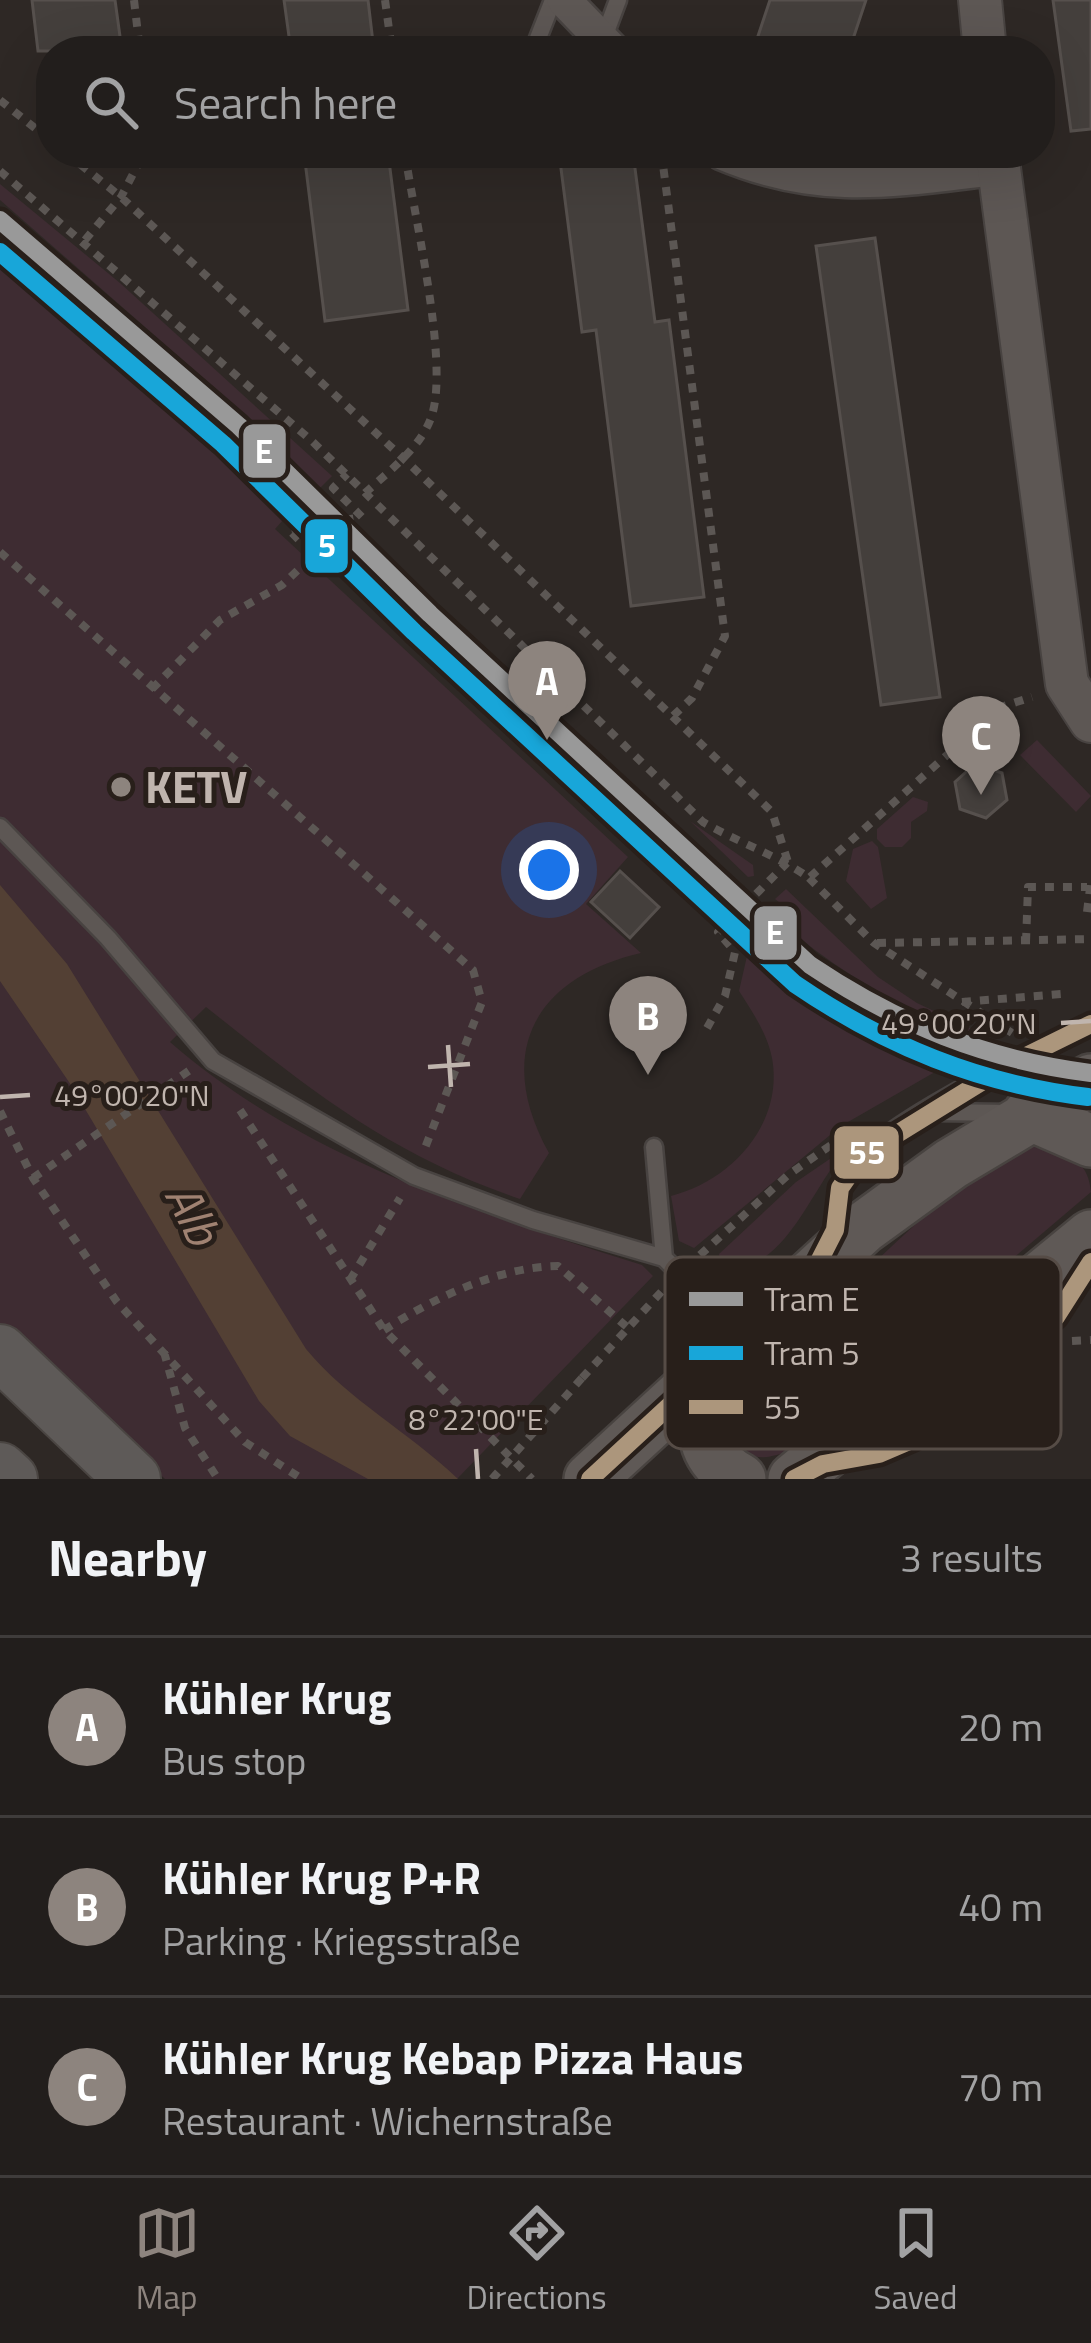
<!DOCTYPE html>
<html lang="en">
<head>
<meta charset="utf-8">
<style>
	body { margin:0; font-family:"Titillium Web",sans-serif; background:#2e2b29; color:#f1f3f6 }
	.you { position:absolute; left:549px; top:870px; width:42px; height:42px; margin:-30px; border:9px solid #fff; border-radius:50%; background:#1a73e8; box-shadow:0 0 0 18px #1a73e833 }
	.badge { display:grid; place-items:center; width:78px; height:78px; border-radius:50%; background:#8d847e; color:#fff; font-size:39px; font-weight:700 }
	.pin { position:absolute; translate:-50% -99px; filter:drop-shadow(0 3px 6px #0008) }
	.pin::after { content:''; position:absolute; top:63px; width:42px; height:36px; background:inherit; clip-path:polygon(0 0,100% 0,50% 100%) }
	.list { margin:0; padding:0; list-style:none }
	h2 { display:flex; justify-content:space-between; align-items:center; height:156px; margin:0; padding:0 48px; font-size:51px }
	h2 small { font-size:39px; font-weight:400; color:#a2a2a3 }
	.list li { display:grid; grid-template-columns:78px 1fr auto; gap:36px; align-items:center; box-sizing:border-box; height:180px; padding:0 48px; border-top:3px solid #3f3c3b }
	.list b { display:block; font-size:45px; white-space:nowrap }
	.list p { margin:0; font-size:39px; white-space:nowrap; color:#a2a2a3 }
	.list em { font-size:39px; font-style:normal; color:#a2a2a3 }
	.icon { flex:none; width:66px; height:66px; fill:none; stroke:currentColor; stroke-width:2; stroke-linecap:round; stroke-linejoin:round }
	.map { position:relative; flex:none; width:1091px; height:1479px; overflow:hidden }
	.search { position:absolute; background:#221e1c; box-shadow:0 12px 48px #0002; left:36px; right:36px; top:36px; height:132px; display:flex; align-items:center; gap:30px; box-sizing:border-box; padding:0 42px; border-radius:48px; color:#a2a2a3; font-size:45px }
	.sheet { height:696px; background:#221e1c }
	nav { display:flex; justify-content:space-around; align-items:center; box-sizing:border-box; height:168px; border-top:3px solid #3f3c3b; background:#221e1c; font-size:33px; color:#a2a2a3 }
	nav a { display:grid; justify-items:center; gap:6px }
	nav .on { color:#8d847e }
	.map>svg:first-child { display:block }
	.green { fill:#3e2c32 }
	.water { fill:#534034 }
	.building { fill:#443f3c; stroke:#56504d; stroke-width:3 }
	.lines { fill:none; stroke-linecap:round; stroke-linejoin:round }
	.service-casing { stroke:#484341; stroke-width:21 }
	.minor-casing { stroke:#484341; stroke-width:38 }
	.tertiary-casing { stroke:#484341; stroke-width:46 }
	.primary-casing { stroke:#484340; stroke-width:56 }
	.trunk-casing { stroke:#4a4542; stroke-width:58 }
	.path { stroke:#5c5754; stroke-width:8; stroke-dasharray:9 9; stroke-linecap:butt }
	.service { stroke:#5d5754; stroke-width:16 }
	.minor { stroke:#5d5754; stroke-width:33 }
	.tertiary { stroke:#5d5754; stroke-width:42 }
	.primary { stroke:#5f5956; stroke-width:51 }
	.trunk { stroke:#5e5a58; stroke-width:54 }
	.path-bridge { stroke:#5c5754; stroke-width:8; stroke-dasharray:9 9; stroke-linecap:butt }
	.bus-1-casing { stroke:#281f1a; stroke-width:27 }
	.bus-1 { stroke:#ac967c; stroke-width:18 }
	.tram-1-casing { stroke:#281f1a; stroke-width:27 }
	.tram-2-casing { stroke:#281f1a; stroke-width:27 }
	.tram-1 { stroke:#999; stroke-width:18 }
	.tram-2 { stroke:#18a6d9; stroke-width:18 }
	.ticks { fill:none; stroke:#c0b5ae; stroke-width:4.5 }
	.poi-dot { fill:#8d847e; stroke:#281f1a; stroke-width:4.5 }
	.labels { text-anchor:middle; stroke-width:10; stroke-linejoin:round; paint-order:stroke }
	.poi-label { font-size:45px; font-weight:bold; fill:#c0b5ae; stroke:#281f1a; text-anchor:start }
	.water-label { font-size:48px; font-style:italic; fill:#a08272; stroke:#281f1a }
	.key { fill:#281f1a; stroke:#564c46; stroke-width:3 }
	.key-label { font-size:33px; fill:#c0b5ae }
	.ticks-label { font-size:30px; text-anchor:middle; fill:#c0b5ae; stroke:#281f1a; stroke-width:10; stroke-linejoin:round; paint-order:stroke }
	.line-badge { stroke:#281f1a; stroke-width:4.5 }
	.badge-label { font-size:33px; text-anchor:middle; font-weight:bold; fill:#fff }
</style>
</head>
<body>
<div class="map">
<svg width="1091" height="1479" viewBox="0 0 1091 1479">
	<rect width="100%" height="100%" fill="#2e2825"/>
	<path class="green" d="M0,184l120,99 212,193 -13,13 -76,-76 -243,-213z
		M0,263l121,100 164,155 -10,11 353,328 -42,47 55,49c-108,25 -147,101 -92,200l-29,46c-131,-45 -208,-108 -314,-192l-36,35c132,115 307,171 472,223l11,11 -196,203h-292l-165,-152z
		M1037,740l54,56 -15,16 -56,-57z
		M913,797l15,5 -1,9 -16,11v16l-9,9h-17l-8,-8v-10z
		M690,821l63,44 1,11 -6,1z
		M872,841l6,6 9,51 -16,11 -25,-28 7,-32z
		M786,889l92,88 39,26 72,34 -2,5c-77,-29 -144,-66 -207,-120l9,-12 -14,-11z
		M747,956l86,67 102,49 -94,54 -147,122 -15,-7 -8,-45c60,-15 113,-72 101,-138 -5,-25 -19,-45 -33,-67z
		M1019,1145c34,4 69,6 72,47l-307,261c-25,7 -34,8 -47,-16 13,-66 220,-262 282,-292z
		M837,1154l4,3c-29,29 -63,131 -121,104l-1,-7 77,-72z"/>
	<path class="water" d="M0,885l67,79 239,385c42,51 103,83 152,130h-90l-78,-43 -31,-35 -190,-319 -69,-101z"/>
	<path class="building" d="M32,0h83l7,51h-84z
		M284,0h84l6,51h-83z
		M770,0h96l-17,51h-96z
		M1053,0h38v129l-20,2z
		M304,153h84l20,157 -83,11z
		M559,153h74l22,169 14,-2 35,277 -73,9 -35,-276 -14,2z
		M875,238l65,459 -59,8 -65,-459z
		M975,764l27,9 5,27 -21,18 -26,-9 -5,-27z
		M620,871l39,36 -29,31 -39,-36z"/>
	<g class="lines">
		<defs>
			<path id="service" d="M603,40l15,-40
				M533,51l20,-51
				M0,827l108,111 105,123 201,115 119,44 131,38 75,74
				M934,1112l76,1
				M654,1147l10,111
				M832,1236c7,-21 3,-44 15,-63 30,-49 188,-122 244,-149
				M845,1459l34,-5 35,-15 142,-122 35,-55"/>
			<path id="minor" d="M564,0l49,51
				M722,153c99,42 173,27 276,15"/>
			<path id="tertiary" d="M980,0l5,51
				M997,153l70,531 24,37"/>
			<path id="primary" d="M1029,1114l62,27
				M724,1353c-21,44 -37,98 16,126
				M590,1479l273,-251 88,-64 140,-84
				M794,1479l297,-243"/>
			<path id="trunk" d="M0,1352l133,127
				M0,1470l10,9"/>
		</defs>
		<use href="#service" class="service-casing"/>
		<use href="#minor" class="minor-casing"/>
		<use href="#tertiary" class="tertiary-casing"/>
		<use href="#primary" class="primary-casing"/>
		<use href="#trunk" class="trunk-casing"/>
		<path class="path" d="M134,0l6,51
			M385,0l7,51
			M0,100l51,41
			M66,153l55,44 282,261 369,354 16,50
			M656,153l7,12 62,471 -33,62 -19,18
			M0,171l313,271 390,380c32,19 80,36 106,56l192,-171 31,-10
			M85,240l36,-43 23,-44
			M365,493c24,-22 57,-46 67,-78 17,-55 -18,-199 -27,-262
			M0,552l473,418 9,32 -59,151
			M152,689l68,-69 62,-35 32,-30 -26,-26 74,-12 -29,-29 14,-14
			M809,878l65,65 138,90
			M1087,912l4,-32
			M1026,942l2,-55h59
			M877,943l214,-4
			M962,1002l100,-8
			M707,1028l18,-32 10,-44 -17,-20 69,-69
			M240,1110l144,220 148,149
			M0,1111l33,67 84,124 128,140 57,37
			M33,1178l157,-108
			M700,1255l88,-80 43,-30
			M350,1280l50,-82
			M384,1330c50,-32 114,-63 174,-64l70,62
			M1072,1341l19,-1
			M164,1352l21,76 33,51
			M582,1378l81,-88"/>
		<use href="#service" class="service"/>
		<use href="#minor" class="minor"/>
		<use href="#tertiary" class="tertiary"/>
		<use href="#primary" class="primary"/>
		<use href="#trunk" class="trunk"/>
		<path class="path-bridge" d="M492,1479l90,-101"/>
		<defs>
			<path id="bus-1" d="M590,1479l223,-206 22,-43 5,-42 23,-33 149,-92 79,-39
				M794,1479l29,-15 56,-10 35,-15 142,-122 35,-55"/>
		</defs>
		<use href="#bus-1" class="bus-1-casing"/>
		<use href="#bus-1" class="bus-1"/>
		<defs>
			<path id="tram-1" d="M0,220l239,206 191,188 380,351c88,59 176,95 281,108"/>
			<path id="tram-2" d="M0,252l223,192 191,188 381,352c91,62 184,100 293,113"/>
		</defs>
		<use href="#tram-1" class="tram-1-casing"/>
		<use href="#tram-2" class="tram-2-casing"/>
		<use href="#tram-1" class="tram-1"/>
		<use href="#tram-2" class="tram-2"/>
	</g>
	<path class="ticks" d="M1061,1023l30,-2M448,1045l3,42M428,1067l42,-3M0,1097l30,-2M476,1449l2,30"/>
	<circle class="poi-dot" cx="121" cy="787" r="12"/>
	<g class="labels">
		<g class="poi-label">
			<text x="145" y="803">KETV</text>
		</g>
		<g class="water-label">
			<text transform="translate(193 1214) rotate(63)" y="17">Alb</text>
		</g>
	</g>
	<rect x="665" y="1257" width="396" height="192" rx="18" class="key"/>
	<rect x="689" y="1292" width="54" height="14" fill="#999"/>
	<rect x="689" y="1346" width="54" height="14" fill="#18a6d9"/>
	<rect x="689" y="1400" width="54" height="14" fill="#ac967c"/>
	<g class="key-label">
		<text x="764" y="1311">Tram E</text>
		<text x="764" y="1365">Tram 5</text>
		<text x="764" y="1419">55</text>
	</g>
	<g class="ticks-label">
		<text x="959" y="1034">49°00'20"N</text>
		<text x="132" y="1106">49°00'20"N</text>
		<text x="476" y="1430">8°22'00"E</text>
	</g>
	<g class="line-badge">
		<rect x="241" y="422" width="47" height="58" rx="12" fill="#999"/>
		<rect x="303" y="517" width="47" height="58" rx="12" fill="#18a6d9"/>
		<rect x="752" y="904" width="47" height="58" rx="12" fill="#999"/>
		<rect x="832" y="1124" width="69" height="57" rx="12" fill="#ac967c"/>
	</g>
	<g class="badge-label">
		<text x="264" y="463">E</text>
		<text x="327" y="557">5</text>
		<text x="775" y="944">E</text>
		<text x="867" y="1164">55</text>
	</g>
</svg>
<div class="you"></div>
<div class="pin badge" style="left:547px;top:740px">A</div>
<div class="pin badge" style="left:648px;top:1075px">B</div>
<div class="pin badge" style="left:981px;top:795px">C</div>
<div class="search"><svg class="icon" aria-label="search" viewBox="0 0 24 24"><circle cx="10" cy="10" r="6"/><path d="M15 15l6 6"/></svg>Search here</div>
</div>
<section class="sheet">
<h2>Nearby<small>3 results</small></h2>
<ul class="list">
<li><span class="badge">A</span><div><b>Kühler Krug</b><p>Bus stop</p></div><em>20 m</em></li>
<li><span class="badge">B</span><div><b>Kühler Krug P+R</b><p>Parking · Kriegsstraße</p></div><em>40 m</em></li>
<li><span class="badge">C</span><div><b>Kühler Krug Kebap Pizza Haus</b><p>Restaurant · Wichernstraße</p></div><em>70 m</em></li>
</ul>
</section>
<nav>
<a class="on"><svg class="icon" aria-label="map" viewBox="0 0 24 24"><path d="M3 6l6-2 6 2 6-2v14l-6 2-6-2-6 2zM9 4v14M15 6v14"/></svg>Map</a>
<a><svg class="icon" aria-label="directions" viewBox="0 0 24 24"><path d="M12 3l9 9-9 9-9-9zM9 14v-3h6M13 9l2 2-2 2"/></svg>Directions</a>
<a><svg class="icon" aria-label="saved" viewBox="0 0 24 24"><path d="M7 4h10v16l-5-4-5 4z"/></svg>Saved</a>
</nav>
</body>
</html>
